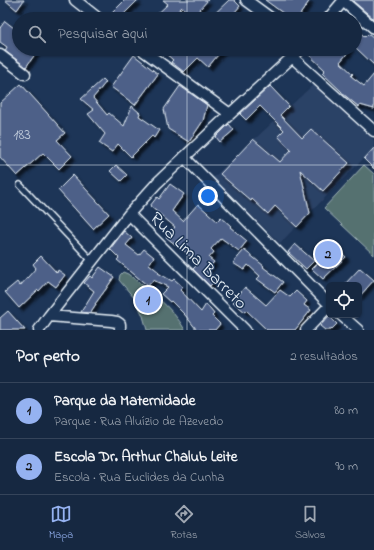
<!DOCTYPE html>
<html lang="pt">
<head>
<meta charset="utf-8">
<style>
	body { margin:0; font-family:"Indie Flower",sans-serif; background:#1f3048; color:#f1f3f6 }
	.controls { position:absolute; right:12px; bottom:12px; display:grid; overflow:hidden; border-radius:6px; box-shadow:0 1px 3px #0004 }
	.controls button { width:36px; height:36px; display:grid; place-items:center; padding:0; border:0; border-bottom:1px solid #35445a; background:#162841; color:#f1f3f6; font:20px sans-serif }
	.you { position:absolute; left:208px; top:196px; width:14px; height:14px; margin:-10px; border:3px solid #fff; border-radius:50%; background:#1a73e8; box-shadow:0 0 0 6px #1a73e833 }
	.badge { display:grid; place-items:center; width:26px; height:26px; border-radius:50%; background:#95b2f1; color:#111; font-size:13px; font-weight:700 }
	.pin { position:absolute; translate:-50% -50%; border:2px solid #fff; box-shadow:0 1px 4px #0006 }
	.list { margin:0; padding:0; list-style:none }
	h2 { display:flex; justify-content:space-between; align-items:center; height:52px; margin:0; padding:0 16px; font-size:17px }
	h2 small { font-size:13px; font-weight:400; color:#9ea6b1 }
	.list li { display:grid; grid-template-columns:26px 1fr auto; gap:12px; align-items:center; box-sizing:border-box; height:56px; padding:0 16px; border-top:1px solid #35445a }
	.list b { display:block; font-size:15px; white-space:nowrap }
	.list p { margin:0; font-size:13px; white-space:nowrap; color:#9ea6b1 }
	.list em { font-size:13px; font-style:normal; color:#9ea6b1 }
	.icon { flex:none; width:22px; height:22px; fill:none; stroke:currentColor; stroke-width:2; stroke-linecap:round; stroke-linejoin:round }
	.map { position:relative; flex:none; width:374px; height:330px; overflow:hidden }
	.search { position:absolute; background:#162841; box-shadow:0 1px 3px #0004; left:12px; right:12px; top:12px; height:44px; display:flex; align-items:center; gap:10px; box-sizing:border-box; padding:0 14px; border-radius:22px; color:#9ea6b1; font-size:15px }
	.sheet { height:164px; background:#162841 }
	nav { display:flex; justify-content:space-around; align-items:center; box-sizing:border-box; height:56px; border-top:1px solid #35445a; background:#162841; font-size:11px; color:#9ea6b1 }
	nav a { display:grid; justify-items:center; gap:2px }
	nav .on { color:#95b2f1 }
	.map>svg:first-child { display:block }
	.built { fill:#2c4266 }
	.green { fill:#54716f; stroke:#9eb1b4 }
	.building { fill:#4e6088; stroke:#e8f1f8; filter:url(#shadow) }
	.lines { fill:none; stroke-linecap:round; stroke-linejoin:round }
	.lane-casing { stroke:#e8f1f8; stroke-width:8 }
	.street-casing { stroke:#e8f1f8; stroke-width:13 }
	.lane { stroke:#1d3557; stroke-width:5 }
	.street { stroke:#1d3557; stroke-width:10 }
	.grid { fill:none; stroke:#e8f1f8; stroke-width:1; stroke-opacity:0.55 }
	.labels { text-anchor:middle; stroke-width:3; stroke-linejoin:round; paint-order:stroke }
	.number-label { font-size:16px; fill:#c2cddc }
	.street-label { font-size:18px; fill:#e8f1f8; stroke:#1d3557 }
</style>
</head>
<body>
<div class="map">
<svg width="374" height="330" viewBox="0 0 374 330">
	<defs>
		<filter id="shadow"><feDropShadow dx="3.5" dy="3.5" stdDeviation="1" flood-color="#0009"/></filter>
	</defs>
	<rect width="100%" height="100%" fill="#1d3557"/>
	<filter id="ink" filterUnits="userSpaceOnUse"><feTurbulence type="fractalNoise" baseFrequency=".025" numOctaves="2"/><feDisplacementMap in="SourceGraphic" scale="8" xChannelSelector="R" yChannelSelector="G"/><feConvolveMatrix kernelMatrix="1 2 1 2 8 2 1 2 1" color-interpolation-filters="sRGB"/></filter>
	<g filter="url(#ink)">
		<path class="built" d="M314,84l60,56v8l-94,95 -67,-65z"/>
		<path class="green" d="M364,165l10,9v81l-50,-47z
			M123,272l5,2c20,16 44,32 57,56h-38l-4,-14 -8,-17 -16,-19 1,-5z"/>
		<path class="building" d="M5,0h19l-7,10z
			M125,0h13l-19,19h-1l-6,-6z
			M163,0h45l-15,17 -11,-10 -12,12h-18l16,-15z
			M229,0h5l6,6 -5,6 9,7h-35z
			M265,0h45l-13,19h-6z
			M352,0h22v19l-20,-17z
			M5,21l14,11v17h11l6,4 -10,14 -21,-16 2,-4 -7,-5v-14z
			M355,28l10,9 3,-3 6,5v26l-19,-18z
			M161,49h62l-15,18 -10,-9 -14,14 -13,-10 2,-2z
			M311,49h40l-11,13 13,12 -2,2 13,10 10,-12v35l-14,-4 -1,2 -17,-14v-1l-20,-19 3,-3 -18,-17z
			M134,55l24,19 -23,31 -24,-18z
			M103,79l3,3 -13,16 14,17 2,-2 15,13 8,-20 8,7 -1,3 20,14 -5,8 -2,-2 -21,21 -13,-13 -6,8 -13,-9 6,-9 -17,-20 6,-4 -13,-11z
			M21,84l44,49 -8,7 15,16 -13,13 -16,-16 -26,23 -17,-19v-54z
			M180,86l27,19 -4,16 -14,21 -21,-13 -4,-20z
			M270,86l19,20 -9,9 22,23 9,-9 38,34 -26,28 -23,-21 10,43 -13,14 -22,-21 -7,8 -16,-15 -1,2 -31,-27 33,-35 27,23 11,-12 -13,-14 6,-6 -24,-24 -14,14 -6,-6z
			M229,124l5,6 -14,12 -4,-5z
			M374,148v21l-10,-10z
			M116,165l11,10 -6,6 -11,-10z
			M73,175l36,39 -16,15 -35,-39z
			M170,184l14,10 -12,17 11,10 15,-17 19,17 4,-4 10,9 -1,1 17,14 -8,10 -18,-13 -10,11 3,3 -5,6 5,4 -8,9 10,8 -6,7 -17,-17 5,-5 -20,-19 -1,1 -11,-9 9,-10 -25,-21 7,-9 2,2z
			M124,231l8,7 -6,7 13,10 5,-6 10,8 -5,7 10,8 -1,1 14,8 2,-2 9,8 -3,3 21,22 5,-8 8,10 -2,2 8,8 -5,6h-18l-12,-15 -14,-14 -1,1 -9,-8 7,-7 -15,-7 -5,6 -31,-26 2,-2 -9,-9z
			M295,244l19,17 -8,8 -18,-17z
			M335,246l11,11 -23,22 -11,-10z
			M244,250l20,16 -1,1 20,15 -8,10 -18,-13 3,-3 -12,-11 -4,5 -11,-7z
			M41,256l16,17 1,-3 7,5 -9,12 -8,-6 -9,10 -1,-1 -19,18 -14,-16 12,-10 3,4 16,-18 -3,-4z
			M100,267l14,10 -8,12 -11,15h1l-6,9 -1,-1 -1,1 -7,-1 13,-21 -10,-8 6,-7 2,2z
			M360,268l14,12 -15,17v-12h-15z
			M245,287l21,18 14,-15 10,7 6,-6 11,10 -3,4 7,5 -16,20h-28l-21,-20 -1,2 -12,-10z
			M8,311l17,19h-25v-12z
			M329,316l8,8 -6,6h-6l-5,-4z"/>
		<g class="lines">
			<defs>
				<path id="lane" d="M20,185l72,76"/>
				<path id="street" d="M75,0l24,19
					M246,0l26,19
					M343,1l31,27
					M328,19l16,-19
					M141,49l89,65
					M0,55l25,19
					M292,57l82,74
					M184,157l145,147
					M129,214l116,116
					M341,315l17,15
					M49,316l62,5 6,1 3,2v6
					M39,330l10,-14 80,-102 28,-31 73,-69 71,-65
					M306,330l23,-24"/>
			</defs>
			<use href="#lane" class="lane-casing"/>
			<use href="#street" class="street-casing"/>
			<use href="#lane" class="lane"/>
			<use href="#street" class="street"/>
		</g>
	</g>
	<path class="grid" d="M187,0v19M187,49v281M0,165h374"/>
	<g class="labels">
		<g class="number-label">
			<text x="22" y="139">183</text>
		</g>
		<g class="street-label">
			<text transform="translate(199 260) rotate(45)" y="6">Rua Lima Barreto</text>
		</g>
	</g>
</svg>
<div class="controls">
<button><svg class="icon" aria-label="locate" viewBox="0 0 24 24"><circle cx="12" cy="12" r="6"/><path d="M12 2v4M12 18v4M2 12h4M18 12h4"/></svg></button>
</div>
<div class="you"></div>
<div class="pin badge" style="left:148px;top:300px">1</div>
<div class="pin badge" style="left:328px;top:254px">2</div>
<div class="search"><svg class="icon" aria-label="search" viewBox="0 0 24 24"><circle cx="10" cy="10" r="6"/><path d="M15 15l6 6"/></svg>Pesquisar aqui</div>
</div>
<section class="sheet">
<h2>Por perto<small>2 resultados</small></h2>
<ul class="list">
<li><span class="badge">1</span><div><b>Parque da Maternidade</b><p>Parque · Rua Aluízio de Azevedo</p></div><em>80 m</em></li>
<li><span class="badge">2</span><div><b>Escola Dr. Arthur Chalub Leite</b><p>Escola · Rua Euclides da Cunha</p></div><em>90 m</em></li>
</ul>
</section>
<nav>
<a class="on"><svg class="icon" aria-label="map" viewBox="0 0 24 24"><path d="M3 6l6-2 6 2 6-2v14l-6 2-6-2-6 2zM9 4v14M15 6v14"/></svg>Mapa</a>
<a><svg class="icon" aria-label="directions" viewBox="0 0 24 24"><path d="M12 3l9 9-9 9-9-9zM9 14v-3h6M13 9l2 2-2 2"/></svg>Rotas</a>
<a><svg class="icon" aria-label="saved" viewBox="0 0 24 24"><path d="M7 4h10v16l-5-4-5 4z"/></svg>Salvos</a>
</nav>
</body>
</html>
